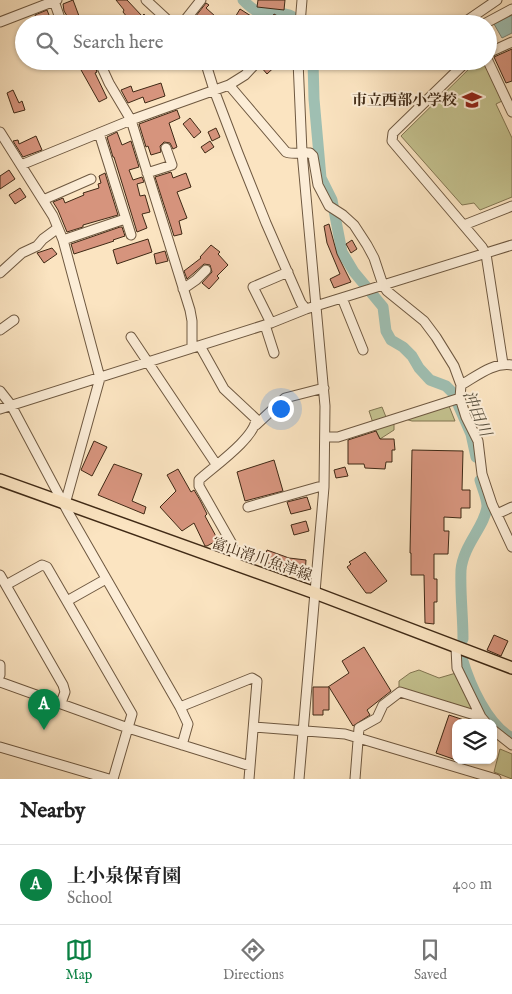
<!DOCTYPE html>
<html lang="en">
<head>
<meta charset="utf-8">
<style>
	body { margin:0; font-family:"IM FELL English","Noto Serif JP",serif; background:#f6f6f6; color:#222 }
	.controls { position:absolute; right:15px; bottom:15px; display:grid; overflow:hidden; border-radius:10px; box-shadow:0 1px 4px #0004 }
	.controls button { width:45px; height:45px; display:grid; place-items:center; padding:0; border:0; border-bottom:1px solid #e0e0e0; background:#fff; color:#222; font:25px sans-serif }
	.you { position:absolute; left:280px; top:408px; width:18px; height:18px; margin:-12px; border:4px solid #fff; border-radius:50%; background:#1a73e8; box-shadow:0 0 0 8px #1a73e833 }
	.badge { display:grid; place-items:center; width:32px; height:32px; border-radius:50%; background:#0b8043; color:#fff; font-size:16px; font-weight:700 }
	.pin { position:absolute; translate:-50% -41px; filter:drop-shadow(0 1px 2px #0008) }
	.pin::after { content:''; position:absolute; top:26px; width:18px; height:15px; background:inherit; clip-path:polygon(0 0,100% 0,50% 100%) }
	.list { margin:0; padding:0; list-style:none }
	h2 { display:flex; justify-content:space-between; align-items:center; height:65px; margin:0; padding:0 20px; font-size:21px }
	h2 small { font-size:16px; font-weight:400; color:#767676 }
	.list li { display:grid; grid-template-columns:32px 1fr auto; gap:15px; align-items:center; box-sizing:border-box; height:80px; padding:0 20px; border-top:1px solid #e0e0e0 }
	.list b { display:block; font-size:19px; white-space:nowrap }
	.list p { margin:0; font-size:16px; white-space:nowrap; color:#767676 }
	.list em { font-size:16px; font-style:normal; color:#767676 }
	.icon { flex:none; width:28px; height:28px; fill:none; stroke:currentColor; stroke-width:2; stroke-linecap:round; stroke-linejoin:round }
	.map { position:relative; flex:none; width:512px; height:779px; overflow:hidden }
	.search { position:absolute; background:#fff; box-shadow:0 1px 4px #0004; left:15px; right:15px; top:15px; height:55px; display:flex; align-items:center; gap:12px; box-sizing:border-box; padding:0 18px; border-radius:28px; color:#767676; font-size:19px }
	.sheet { height:145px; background:#fff }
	nav { display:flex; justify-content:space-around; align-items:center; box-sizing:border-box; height:70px; border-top:1px solid #e0e0e0; background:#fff; font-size:14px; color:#767676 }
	nav a { display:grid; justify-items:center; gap:2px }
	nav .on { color:#0b8043 }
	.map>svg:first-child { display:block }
	.green { fill:#c4c28f; stroke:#827652 }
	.water { fill:#9fbfb2; stroke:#798373 }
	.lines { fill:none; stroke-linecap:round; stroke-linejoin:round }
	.river { stroke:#9fbfb2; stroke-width:11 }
	.building { fill:#d6947d; stroke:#3f2915 }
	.minor-casing { stroke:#6e5840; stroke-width:11 }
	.major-casing { stroke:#3f2915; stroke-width:14 }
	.minor { stroke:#fcedd7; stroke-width:9 }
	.major { stroke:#fbe4c1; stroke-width:11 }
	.labels { text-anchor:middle; stroke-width:4; stroke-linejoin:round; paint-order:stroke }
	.poi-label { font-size:15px; font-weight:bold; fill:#3f2915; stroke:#fcedd7; text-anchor:end }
	.street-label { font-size:15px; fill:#3f2915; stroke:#fcedd7 }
	.water-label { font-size:16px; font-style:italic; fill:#574e3c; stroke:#fcedd7 }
</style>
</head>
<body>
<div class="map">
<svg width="512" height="779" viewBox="0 0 512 779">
	<rect width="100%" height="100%" fill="#fbe4c1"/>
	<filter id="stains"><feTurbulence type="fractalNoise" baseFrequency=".004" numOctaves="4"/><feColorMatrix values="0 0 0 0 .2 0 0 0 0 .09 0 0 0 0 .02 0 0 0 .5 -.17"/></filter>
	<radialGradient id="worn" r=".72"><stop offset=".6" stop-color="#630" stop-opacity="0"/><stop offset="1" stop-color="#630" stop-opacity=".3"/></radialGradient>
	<path class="green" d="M477,61h6l19,40 -6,3 16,34v59l-32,13 -6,-7 -12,2 -61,-69z
		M449,406l6,15h-43l-7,-2z
		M382,407l4,10 8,6v7l-14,9 -5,-10 -6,-18z
		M419,670l20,8 17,-5 19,37 -3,2 -73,-24v-7l11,-8z
		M500,749l12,5v25l-18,-7z"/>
	<path class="water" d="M512,15v18l-10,5 -8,-14z"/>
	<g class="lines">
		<path class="river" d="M243,0c22,23 25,7 46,15 5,2 10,6 14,9
			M313,61l1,38 7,79 11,22 10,52 12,20 29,35 3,24 5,9 12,7 9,9 7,12 11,12 16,6 7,7 18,41 5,23
			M463,639c0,-23 -3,-46 -2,-69 2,-25 25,-45 26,-64 0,-8 -5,-18 -7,-26
			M462,658c8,27 25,66 50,80"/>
	</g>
	<path class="building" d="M73,0l9,24h-10l-8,-13 -1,-7z
		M116,0h11l15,16 2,-2 8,10h-41l16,-7 -4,-5 1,-2z
		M258,0h27l-1,10 -27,-3z
		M206,3l3,2 -3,3 9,8 -6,8h-13l-4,-3z
		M240,9l11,7 -5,8h-15z
		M47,10l4,10 -13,4 -3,-9z
		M274,14l18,10h-24z
		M490,28l6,14 -5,3 -3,-7v-9z
		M512,49v32l-6,2 -12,-26z
		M76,61h17l4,11 -2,1 12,25 -8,4z
		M267,61l3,3 3,-3h8l-14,13 -6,-7z
		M161,83l4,13 -20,7 -2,-6 -15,6 -7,-13 10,-4 2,6z
		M13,90l6,13 3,-2 3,9 -11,3 -7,-20z
		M177,110l3,8 -11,5 8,24 -4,2 -3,-6 -6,-1 -4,4 1,6 -10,3 -3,-9 -2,1 -7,-23z
		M190,118l11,14 -7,6 -11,-14z
		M216,128l4,9 -8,4 -4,-9z
		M117,132l5,13 9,-4 8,26 -10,3 4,10 9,-3 2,5 -7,2 3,12 5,-1 5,17 -8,2 5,14 -10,4 -23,-75h-1l-6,-20z
		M36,136l6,14 -19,7 -10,-16 5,-1 1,4z
		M210,141l4,6 -9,6 -4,-6z
		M9,170l6,9 -15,10v-13z
		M171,172l2,6 13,-5 5,14 -14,5 10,26 -8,3 3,13 -8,2 -19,-59z
		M105,173l13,42 -35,10v2l-16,5 -9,-22 -5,-8 10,-4 2,5 19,-8 -1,-2 16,-5 -1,-4 3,-1 -2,-7z
		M20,188l6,9 -11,7 -6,-9z
		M329,224l8,30 14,28 -17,6 -4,-9 10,-5 -13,-31 -3,-17z
		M120,227h2l3,9 -12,4 1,1 -40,13 -3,-10z
		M148,239l4,13 -35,12 -4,-14z
		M352,240l5,9 -6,4 -5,-9z
		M211,245l9,7 -2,2 10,11 -11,11 2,2 -10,11 -7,-6 10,-11 -2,-7 -6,-1 -17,15 -3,-8 17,-13 -1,-1z
		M52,248l5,6 -13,9 -7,-10z
		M165,251l3,10 -12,3 -2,-10z
		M376,431l4,8h14l1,11h-3v12h-6l-1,7 -20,-1 -1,-4h-16v-24z
		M94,441l13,6 -15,29 -11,-6z
		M412,450l51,1 -1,39h8v18h-9v10l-17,-1v14h5l-1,23h-14v25h3v23h-3v22l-9,-1 -1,-48h-13v-22h-1z
		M274,460l9,31 -38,10 -8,-29z
		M114,464l28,10 -10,27 14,6 -2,7 -46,-19z
		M345,467l3,9 -12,2 -2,-8z
		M178,469l13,23 3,-2 6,10 7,14 -2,2 13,24 -11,6h-2l-11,-23 -12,8 -22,-24 16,-16 -9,-16z
		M307,497l4,12 -20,5 -4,-12z
		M306,521l3,10 -15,4 -3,-10z
		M267,550l22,8 17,2 -1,14 -18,-2v-2l-24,-9z
		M365,552l22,29 -16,12h-5l-19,-26 4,-3 -2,-2z
		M494,635l14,6 -7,15 -14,-6z
		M364,647l27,44 -24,19 3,5 -17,11 -24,-39v23h-6v5h-10v-28h15l21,-14 -7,-12z
		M449,715l21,7 -14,1v37l-20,-7z"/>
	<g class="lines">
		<defs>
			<path id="minor" d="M146,0l26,24
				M54,1l8,23
				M0,22l57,-22
				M182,24l19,-24
				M300,24l2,-24
				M462,24l35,-24
				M484,24l28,-15
				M488,53l24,-11
				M99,61l10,22 22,37 59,190 2,11v27
				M205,61l9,29 24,63 28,70 35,80 5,6
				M298,61l4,91 23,254 -1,81 -25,292
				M467,61l-74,72 -1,8 90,106 4,7 17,110
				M488,61l24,51
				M229,85l16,-10 13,-14
				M0,132l53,84 10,24 37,138 -35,126
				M99,133l32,102
				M21,165l110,-45 98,-35 57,67c7,3 16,0 24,1l3,3 5,29 11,21 14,9 11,10 13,20 7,13 9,27 4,6 37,30 12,16 18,29 7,19 -1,13 6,19 12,24 4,33 10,30 20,43
				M147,173l25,-8 -6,-17
				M43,200l48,-21
				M464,225l48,-19
				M63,240l62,-21
				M0,273l22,-20 15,-7 6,-7 15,-11
				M183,289l13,-9 10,-10
				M342,298l21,52
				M271,323l-18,-36 35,-15
				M265,325l9,28
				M0,330l14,-10
				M131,337l85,127
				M200,346l24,43 32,30c-1,19 -43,48 -57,61v6l33,58 5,22
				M461,385c16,-9 32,-23 51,-20
				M0,391l11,14 57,107 112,195 8,17 -6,21
				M0,409l271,-86 35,-14 206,-64
				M256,425l29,-27 39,-10
				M325,437h13l122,-39
				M248,507l70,-20h6
				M497,514l15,-7
				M0,575l63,110 2,7 -4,11
				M6,585l36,-20 5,2 85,147 -19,65
				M67,601l39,-22
				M456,648l1,20 24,49 5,6
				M0,665v10
				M0,682l128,46 122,38
				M180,707l72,-29 5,3 -8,98
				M254,727l91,7 151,45
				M493,730l19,15
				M0,747l109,32
				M355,779l4,-51 18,-10 6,-13 17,-13 81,25"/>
			<path id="major" d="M0,480l315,113 197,75"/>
		</defs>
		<use href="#minor" class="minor-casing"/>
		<use href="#major" class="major-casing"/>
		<use href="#minor" class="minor"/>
		<use href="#major" class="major"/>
	</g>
	<defs>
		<symbol id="school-bare" viewBox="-9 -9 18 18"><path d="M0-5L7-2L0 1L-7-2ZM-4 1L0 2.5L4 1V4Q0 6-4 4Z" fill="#8f2418" stroke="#fcedd7" stroke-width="2.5" paint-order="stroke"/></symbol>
	</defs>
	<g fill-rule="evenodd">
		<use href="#school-bare" x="458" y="86" width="28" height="28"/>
	</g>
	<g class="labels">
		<g class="poi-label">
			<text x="457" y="105">市立西部小学校</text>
		</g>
		<g class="street-label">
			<text transform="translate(262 559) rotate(19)" y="5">富山滑川魚津線</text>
		</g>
		<g class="water-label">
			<text transform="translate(478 413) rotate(67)" y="6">沖田川</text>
		</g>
	</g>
	<rect width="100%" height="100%" filter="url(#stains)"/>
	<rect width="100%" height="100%" fill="url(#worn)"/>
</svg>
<div class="controls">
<button><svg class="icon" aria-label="layers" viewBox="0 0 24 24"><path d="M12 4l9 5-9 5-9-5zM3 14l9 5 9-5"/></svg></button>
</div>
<div class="you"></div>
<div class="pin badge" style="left:44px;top:730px">A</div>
<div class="search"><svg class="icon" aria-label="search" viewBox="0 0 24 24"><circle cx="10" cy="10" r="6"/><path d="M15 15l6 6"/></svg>Search here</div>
</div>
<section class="sheet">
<h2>Nearby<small></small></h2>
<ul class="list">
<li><span class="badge">A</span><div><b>上小泉保育園</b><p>School</p></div><em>400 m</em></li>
</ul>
</section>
<nav>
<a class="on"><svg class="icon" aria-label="map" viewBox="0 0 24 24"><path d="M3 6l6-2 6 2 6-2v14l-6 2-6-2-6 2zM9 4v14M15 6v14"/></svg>Map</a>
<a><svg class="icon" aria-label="directions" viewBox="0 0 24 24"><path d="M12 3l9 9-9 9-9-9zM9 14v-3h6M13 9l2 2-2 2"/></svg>Directions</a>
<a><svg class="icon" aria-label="saved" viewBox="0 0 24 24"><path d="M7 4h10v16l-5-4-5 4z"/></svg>Saved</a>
</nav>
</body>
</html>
